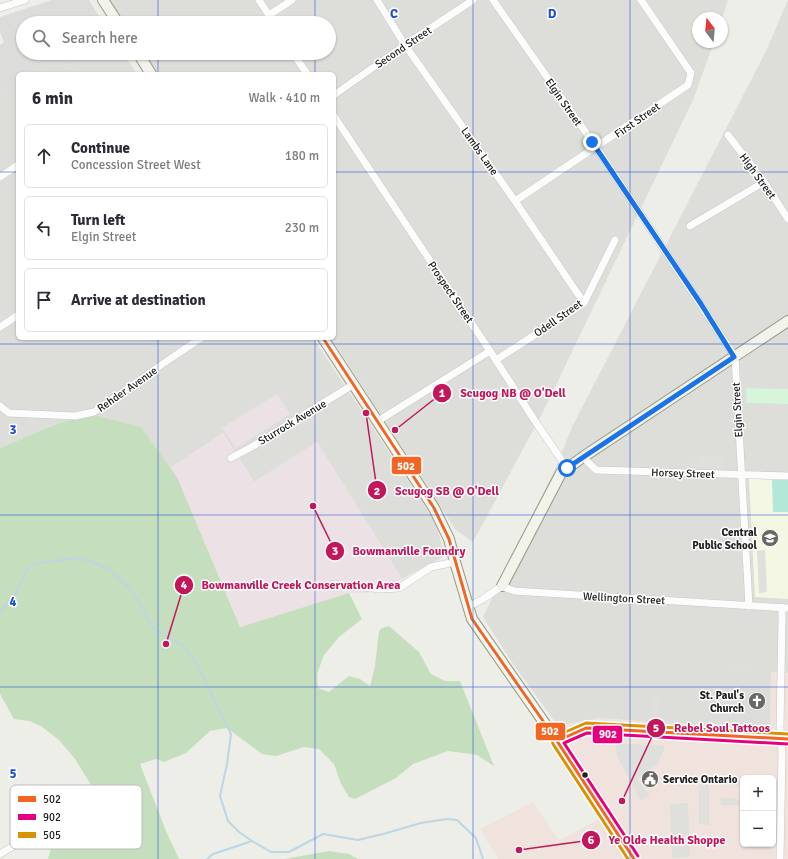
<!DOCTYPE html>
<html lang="en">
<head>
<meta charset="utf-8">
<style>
	body { margin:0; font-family:Signika,sans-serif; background:#f2f2f3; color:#2b2b33 }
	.controls { position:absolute; right:12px; bottom:12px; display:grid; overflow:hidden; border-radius:6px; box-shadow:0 1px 3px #0004 }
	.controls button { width:36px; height:36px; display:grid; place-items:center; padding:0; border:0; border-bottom:1px solid #e1e1e2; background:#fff; color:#2b2b33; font:20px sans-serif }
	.compass { position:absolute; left:692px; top:12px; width:36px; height:36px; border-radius:50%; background:#fff; box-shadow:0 1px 3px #0004; rotate:344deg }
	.stop { position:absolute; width:12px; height:12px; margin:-9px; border:3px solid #1a73e8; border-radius:50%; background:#fff }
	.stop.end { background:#1a73e8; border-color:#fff; box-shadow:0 1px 4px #0008 }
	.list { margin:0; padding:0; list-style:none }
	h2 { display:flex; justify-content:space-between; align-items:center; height:52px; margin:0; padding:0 16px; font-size:17px }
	h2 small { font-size:13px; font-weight:400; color:#7c7c81 }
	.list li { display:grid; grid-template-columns:26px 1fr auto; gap:12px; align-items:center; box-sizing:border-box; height:64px; margin:0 8px 8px; padding:0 8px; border:1px solid #e1e1e2; border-radius:6px }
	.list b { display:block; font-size:15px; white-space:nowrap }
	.list p { margin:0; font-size:13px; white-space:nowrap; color:#7c7c81 }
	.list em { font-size:13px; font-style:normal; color:#7c7c81 }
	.icon { flex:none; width:22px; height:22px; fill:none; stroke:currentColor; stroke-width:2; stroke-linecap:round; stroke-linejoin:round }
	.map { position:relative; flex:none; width:788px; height:859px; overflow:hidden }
	.search { position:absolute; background:#fff; box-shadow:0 1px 3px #0004; left:16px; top:16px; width:320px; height:44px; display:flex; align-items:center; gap:10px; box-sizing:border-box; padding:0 14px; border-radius:22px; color:#7c7c81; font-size:15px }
	.panel { position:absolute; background:#fff; box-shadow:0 1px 3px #0004; left:16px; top:72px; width:320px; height:268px; border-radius:6px }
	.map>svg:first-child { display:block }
	.residential { fill:#ddddda }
	.commercial { fill:#f0e3de; fill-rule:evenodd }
	.industrial { fill:#ece2e6 }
	.education { fill:#f5f7e5 }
	.religious { fill:#dcdcda }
	.forest { fill:#c5debe }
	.park { fill:#d6f5db }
	.pitch { fill:#b3e7d7 }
	.parking { fill:#dfdfdc }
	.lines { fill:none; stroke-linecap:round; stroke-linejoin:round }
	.stream { stroke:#bcd6e3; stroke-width:2 }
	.street-casing { stroke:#c7c7c5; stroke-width:8 }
	.secondary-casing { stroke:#949a80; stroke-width:12 }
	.street { stroke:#fcfcfc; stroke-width:7 }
	.secondary { stroke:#f2f4ec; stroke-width:10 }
	.bus-1-casing { stroke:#fff; stroke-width:6 }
	.bus-2-casing { stroke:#fff; stroke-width:6 }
	.bus-3-casing { stroke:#fff; stroke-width:6 }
	.bus-1 { stroke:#f26522; stroke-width:3 }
	.bus-2 { stroke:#e5007d; stroke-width:3 }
	.bus-3 { stroke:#d79205; stroke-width:3 }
	.route { stroke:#1a73e8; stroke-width:5 }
	.grid { fill:none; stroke:#1d4ed8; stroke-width:1; stroke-opacity:0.55 }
	.bus-dot { fill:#202020; stroke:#fff; stroke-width:1.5 }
	.labels { text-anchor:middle; stroke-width:3; stroke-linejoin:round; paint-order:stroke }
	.street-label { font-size:11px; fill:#202020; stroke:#fff }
	.poi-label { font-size:11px; font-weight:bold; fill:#202020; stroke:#fff; text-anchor:end }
	.key { fill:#fff; stroke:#bcbcbc; stroke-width:1 }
	.key-label { font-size:11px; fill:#202020 }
	.grid-label { font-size:13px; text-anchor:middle; font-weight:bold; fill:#1d4ed8; stroke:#fff; stroke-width:3; stroke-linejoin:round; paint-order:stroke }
	.leader { fill:none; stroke:#c2185b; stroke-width:1.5 }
	.callout-dot { fill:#c2185b; stroke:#fff; stroke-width:1.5 }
	.mark-label { font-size:12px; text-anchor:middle; font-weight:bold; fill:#fff }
	.callout-label { font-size:12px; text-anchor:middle; font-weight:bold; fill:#c2185b; stroke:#fff; stroke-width:3; stroke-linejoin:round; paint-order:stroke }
	.line-badge { stroke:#fff; stroke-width:1.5 }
	.badge-label { font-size:11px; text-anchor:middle; font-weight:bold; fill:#fff }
</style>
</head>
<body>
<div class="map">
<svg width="788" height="859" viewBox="0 0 788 859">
	<rect width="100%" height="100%" fill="#eeeee9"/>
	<path class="residential" d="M110,0h618l-6,18h-24v24h16l-21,58 -150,312 -70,130 -18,-13 -124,-191h3v-264h-176l-14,-21h185v-30h-204z
		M788,0v673l-65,-2v57l-123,-10 -42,8 -47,-65 -28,-44 72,-148 17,-42 194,-376z
		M92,53h31l14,21h-110l32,-20 8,15z
		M18,80v258h295l122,183 10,35 -43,23 -85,-137 -63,40 -31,-49 -53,35 -29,-41 -60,-10 -27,8 -54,23v-357z"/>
	<path class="commercial" d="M771,672l17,1v186h-290l-18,-30 53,-27 26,38 53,-27 -54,-87 42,-8 123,10 47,3zM743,778h30v66h-30z"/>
	<path class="industrial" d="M277,394l13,20 -54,34 -14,-20z
		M223,433l31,49 63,-40 85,137 -33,14h-20l-109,34 -63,-150 -7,-9z"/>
	<path class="education" d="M749,478l39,1v120l-33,-2z"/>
	<path class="religious" d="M52,0h37l14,23h-80v30h69l-25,16 -8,-15 -32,20h-9v6l-18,11v-46l4,-3 -4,-10v-15z
		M723,671l48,1 -1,59 -47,-3z"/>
	<path class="forest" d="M96,416l45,11 36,50 63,150 109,-34 13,26 -23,18 -15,18 -7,19 1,14 11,4 20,-16 11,3 10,7 5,-20 4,-35 3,-3 7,-2 30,26 12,22 14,7h15l34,85 -17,-11 -29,-4 -35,13 -17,14 -41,21 -6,-2 -8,-13 -7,-20 -15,-15 -15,-2 -28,9 -14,-2 -35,-26 -17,3 -24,22 -22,9 -8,-3 -16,5 26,67 12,26 2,2h-132l4,-15 33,-23 9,-11 2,-17 -21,-34 -16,-19 -18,-14 -12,-5 -15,-2 -14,-25v-246l54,-23 27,-8z
		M329,851l20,3 9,5h-74z"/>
	<path class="park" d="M746,388l42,1v15l-41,-1z"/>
	<path class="pitch" d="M772,480h16v32h-15z"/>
	<path class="parking" d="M700,456h24l-1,12 -31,-1v-6h8z
		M765,550l2,42 -8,1 -2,-42z
		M652,696h7l-1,25h-8z
		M615,743l50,3 -7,18 -21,15 13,16 -9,6 -23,-43z
		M720,780h20v5h-20z
		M699,784h10v41l-10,-1z
		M720,798h14l8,3 1,4h-22z
		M688,803l2,54 -18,1 -2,-54z"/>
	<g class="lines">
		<path class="stream" d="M0,612l16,-19 11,-23 7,-6 41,-6 18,4 16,7 20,19 11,15 12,24 34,21 11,16 34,70 -4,30 -7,32 8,25 11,11 13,9 19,11h18l34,-18 35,6 25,-6 38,-11 26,-4 10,1 19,18 7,21
			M207,859l6,-5 39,-13"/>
		<defs>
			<path id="street" d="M259,0l15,23
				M377,0l28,45 110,156 69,102
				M493,0l103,147 105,158 34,52 14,249
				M0,8l25,-8
				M269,15l23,-15
				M293,53l14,21
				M334,95l71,-50 68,-45
				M334,116l156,235 45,70 32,47
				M728,135l36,47 24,37
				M0,177l18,-12
				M515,201l173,-116 3,-12 -50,-73
				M690,226l74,-44
				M0,327l18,-12
				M496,360l88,-57 31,-63
				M0,406l9,7 66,3 19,-4 70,-49 37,-25
				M378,421l112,-70
				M583,457l13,13 192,6
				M231,458l24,-13 99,-61
				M334,584l47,5 18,-1 32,-21 24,-5
				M468,607l15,-8 19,-13 12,5 274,17
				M557,741l29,-13 202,11
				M0,854l15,-9
				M780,859l2,-106 -2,-26 2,-106v-14"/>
			<path id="secondary" d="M103,0l15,23
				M138,53l13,21
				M323,338l111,170 15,31 6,23 17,57 85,122 67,102 10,16
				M502,586l59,-113 22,-16 205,-136"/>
		</defs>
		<use href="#street" class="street-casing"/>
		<use href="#secondary" class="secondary-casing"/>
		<use href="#street" class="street"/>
		<use href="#secondary" class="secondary"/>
		<defs>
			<path id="bus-1" d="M323,338l111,170 15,31 23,80 85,122 77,118
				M557,741l29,-13 202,11"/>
			<path id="bus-2" d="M638,856l-74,-113 23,-10 201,11"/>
			<path id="bus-3" d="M628,859l-75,-115 -1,-4 2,-3 32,-14 202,11"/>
		</defs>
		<use href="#bus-1" class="bus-1-casing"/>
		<use href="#bus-2" class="bus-2-casing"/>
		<use href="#bus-3" class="bus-3-casing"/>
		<use href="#bus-1" class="bus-1"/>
		<use href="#bus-2" class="bus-2"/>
		<use href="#bus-3" class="bus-3"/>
	</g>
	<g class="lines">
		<path class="route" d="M567,468l167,-111 -33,-53 -109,-162"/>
	</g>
	<path class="grid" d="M158,0v23M315,0v23M473,0v859M630,0v859M158,53v21M315,53v21M0,172h18M334,172h454M158,338v521M315,338v521M0,344h788M0,515h788M0,687h788"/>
	<defs>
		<symbol id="school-disc" viewBox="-11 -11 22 22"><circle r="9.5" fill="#686866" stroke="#fff"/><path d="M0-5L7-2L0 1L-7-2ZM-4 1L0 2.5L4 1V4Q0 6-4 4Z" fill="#fff"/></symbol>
		<symbol id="church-disc" viewBox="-11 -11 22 22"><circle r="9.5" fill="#686866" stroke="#fff"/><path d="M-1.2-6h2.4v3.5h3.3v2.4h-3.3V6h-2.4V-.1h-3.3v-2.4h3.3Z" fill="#fff"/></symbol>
		<symbol id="civic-disc" viewBox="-11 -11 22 22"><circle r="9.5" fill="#686866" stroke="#fff"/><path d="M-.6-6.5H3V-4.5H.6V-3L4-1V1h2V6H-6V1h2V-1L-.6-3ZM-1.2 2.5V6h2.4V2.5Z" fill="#fff"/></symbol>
	</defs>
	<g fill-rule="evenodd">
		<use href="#school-disc" x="760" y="528" width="20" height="20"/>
		<use href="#church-disc" x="747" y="691" width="20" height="20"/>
		<use href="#civic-disc" x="640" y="769" width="20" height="20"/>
	</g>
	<circle class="bus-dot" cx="585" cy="775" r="3.5"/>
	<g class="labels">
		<g class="street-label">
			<text transform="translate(403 47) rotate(-34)" y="4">Second Street</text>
			<text transform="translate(564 102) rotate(55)" y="4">Elgin Street</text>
			<text transform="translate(637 120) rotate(-35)" y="4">First Street</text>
			<text transform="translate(480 151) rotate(55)" y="4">Lambs Lane</text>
			<text transform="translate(758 176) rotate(54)" y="4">High Street</text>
			<text transform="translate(451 292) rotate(56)" y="4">Prospect Street</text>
			<text transform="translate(558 318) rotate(-35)" y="4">Odell Street</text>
			<text transform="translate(127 389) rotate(-35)" y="4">Rehder Avenue</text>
			<text transform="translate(737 410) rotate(-93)" y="4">Elgin Street</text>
			<text transform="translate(292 422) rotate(-31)" y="4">Sturrock Avenue</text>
			<text transform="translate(683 473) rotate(2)" y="4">Horsey Street</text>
			<text transform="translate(624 598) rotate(3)" y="4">Wellington Street</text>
		</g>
		<g class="poi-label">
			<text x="757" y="536">Central<tspan x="757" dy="13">Public School</tspan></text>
			<text x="744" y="699">St. Paul's<tspan x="744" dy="13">Church</tspan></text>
			<text x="663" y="783" text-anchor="start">Service Ontario</text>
		</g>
	</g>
	<rect x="10" y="785" width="132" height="64" rx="6" class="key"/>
	<rect x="18" y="796" width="18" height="6" fill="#f26522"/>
	<rect x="18" y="814" width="18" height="6" fill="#e5007d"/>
	<rect x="18" y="832" width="18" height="6" fill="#d79205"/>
	<g class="key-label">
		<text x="43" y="803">502</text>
		<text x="43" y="821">902</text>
		<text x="43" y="839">505</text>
	</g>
	<g class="grid-label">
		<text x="394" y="18">C</text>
		<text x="552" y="18">D</text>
		<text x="13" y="434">3</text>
		<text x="13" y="606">4</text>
		<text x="13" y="778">5</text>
	</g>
	<path class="leader" d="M395 430L442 393M366 413L377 490M313 506L335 551M166 644L184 585M622 801L656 728M519 850L591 840"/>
	<g class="callout-dot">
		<circle cx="395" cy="430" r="4"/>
		<circle cx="366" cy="413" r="4"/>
		<circle cx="313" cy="506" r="4"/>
		<circle cx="166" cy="644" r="4"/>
		<circle cx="622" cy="801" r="4"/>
		<circle cx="519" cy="850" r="4"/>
		<circle cx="442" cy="393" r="10"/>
		<circle cx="377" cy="490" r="10"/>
		<circle cx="335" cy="551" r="10"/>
		<circle cx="184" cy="585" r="10"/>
		<circle cx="656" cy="728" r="10"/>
		<circle cx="591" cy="840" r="10"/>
	</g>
	<g class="mark-label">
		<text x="442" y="397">1</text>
		<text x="377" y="495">2</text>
		<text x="335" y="555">3</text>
		<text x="184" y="589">4</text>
		<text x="656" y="732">5</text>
		<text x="591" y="844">6</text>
	</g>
	<g class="callout-label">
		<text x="513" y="397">Scugog NB @ O'Dell</text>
		<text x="447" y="495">Scugog SB @ O'Dell</text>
		<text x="409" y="555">Bowmanville Foundry</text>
		<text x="301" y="589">Bowmanville Creek Conservation Area</text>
		<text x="722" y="732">Rebel Soul Tattoos</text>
		<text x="667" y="844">Ye Olde Health Shoppe</text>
	</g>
	<g class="line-badge">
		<rect x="391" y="456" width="31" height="19" rx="4" fill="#f26522"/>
		<rect x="535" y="722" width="31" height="19" rx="4" fill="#f26522"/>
		<rect x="592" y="725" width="31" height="19" rx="4" fill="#e5007d"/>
	</g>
	<g class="badge-label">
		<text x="406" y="470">502</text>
		<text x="550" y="735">502</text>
		<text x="608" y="738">902</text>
	</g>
</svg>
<div class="controls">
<button>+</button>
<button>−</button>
</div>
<svg class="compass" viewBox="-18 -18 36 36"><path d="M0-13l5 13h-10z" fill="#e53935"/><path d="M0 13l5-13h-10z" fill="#7c7c81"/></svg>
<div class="stop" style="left:567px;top:468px"></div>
<div class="stop end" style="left:592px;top:142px"></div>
<div class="search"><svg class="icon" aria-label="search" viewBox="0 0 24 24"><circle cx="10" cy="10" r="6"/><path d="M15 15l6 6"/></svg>Search here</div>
<section class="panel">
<h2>6 min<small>Walk · 410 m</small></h2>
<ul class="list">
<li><svg class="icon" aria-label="ahead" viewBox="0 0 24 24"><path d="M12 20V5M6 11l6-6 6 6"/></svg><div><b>Continue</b><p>Concession Street West</p></div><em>180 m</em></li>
<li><svg class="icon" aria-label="left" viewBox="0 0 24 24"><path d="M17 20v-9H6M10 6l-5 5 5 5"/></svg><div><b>Turn left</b><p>Elgin Street</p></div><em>230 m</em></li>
<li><svg class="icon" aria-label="arrive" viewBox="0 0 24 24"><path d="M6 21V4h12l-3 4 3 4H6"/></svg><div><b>Arrive at destination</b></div></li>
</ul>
</section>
</div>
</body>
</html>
